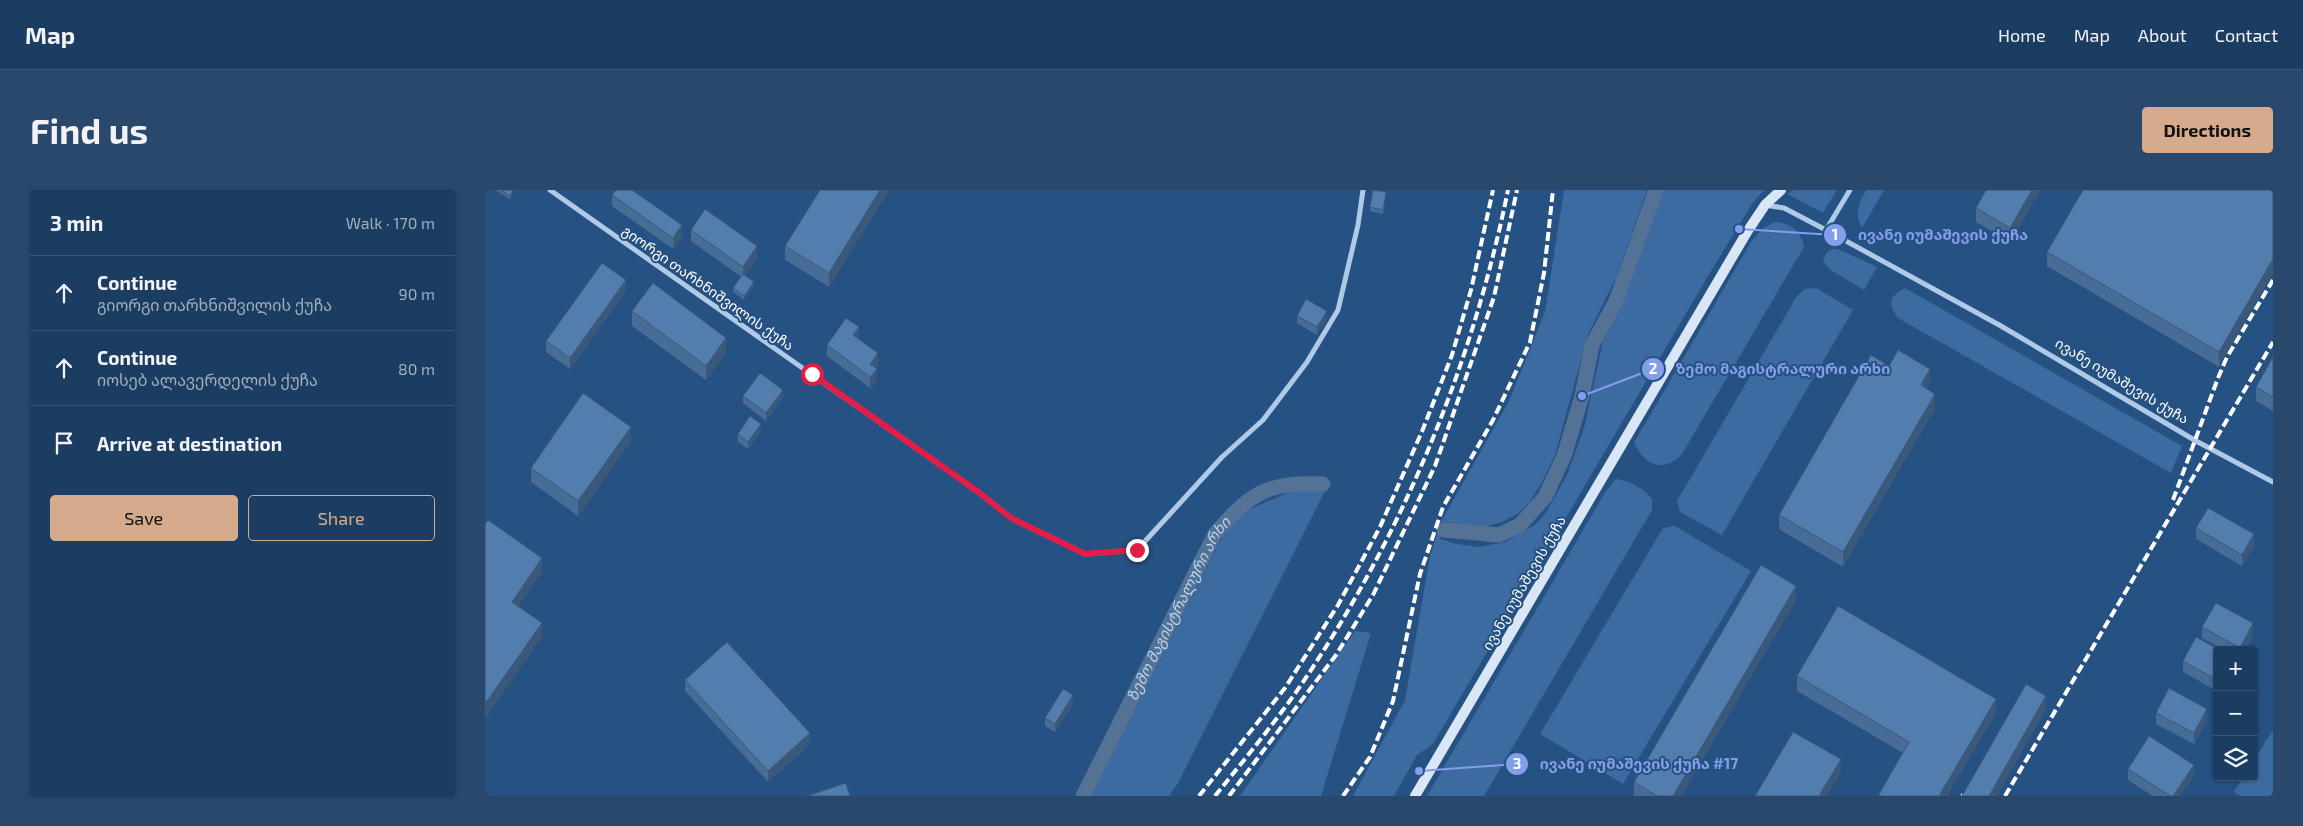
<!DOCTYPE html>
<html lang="en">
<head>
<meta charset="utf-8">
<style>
	body { margin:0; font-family:"Exo 2","Noto Sans Georgian",sans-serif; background:#29486b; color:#f1f3f6 }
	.controls { position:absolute; right:15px; bottom:15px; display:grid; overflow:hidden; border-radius:5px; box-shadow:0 1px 4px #0004 }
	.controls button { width:45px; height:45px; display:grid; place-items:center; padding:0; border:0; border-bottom:1px solid #3a5677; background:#1c3d62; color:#f1f3f6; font:25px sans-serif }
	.stop { position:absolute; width:15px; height:15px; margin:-11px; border:4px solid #e11d48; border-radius:50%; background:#fff }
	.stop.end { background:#e11d48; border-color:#fff; box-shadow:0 1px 5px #0008 }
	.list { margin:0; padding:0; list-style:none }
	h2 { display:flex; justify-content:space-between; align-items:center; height:65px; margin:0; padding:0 20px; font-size:21px }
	h2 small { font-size:16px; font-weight:400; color:#a0aebe }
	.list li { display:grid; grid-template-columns:32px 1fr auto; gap:15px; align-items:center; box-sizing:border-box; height:75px; padding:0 20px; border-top:1px solid #3a5677 }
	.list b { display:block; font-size:19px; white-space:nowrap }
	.list p { margin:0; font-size:16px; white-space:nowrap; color:#a0aebe }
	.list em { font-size:16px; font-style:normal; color:#a0aebe }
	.actions { display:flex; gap:10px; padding:15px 20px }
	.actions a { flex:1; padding:11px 0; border:1px solid #d6ab8b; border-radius:5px; text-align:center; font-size:18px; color:#d6ab8b }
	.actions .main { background:#d6ab8b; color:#111 }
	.icon { flex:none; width:28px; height:28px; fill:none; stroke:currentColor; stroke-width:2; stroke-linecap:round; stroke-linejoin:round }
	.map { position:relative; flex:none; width:1788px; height:606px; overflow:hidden; border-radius:5px }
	header { display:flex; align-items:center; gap:30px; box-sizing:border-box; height:70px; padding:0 25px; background:#1c3d62; border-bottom:1px solid #3a5677 }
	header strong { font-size:24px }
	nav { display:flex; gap:28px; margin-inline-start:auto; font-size:18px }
	.intro { display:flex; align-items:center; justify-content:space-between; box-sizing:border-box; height:120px; padding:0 30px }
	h1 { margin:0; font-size:35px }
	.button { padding:12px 22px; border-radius:5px; background:#d6ab8b; color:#111; font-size:18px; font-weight:700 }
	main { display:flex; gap:30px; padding:0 30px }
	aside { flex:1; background:#1c3d62; border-radius:5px; box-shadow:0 1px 4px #0004 }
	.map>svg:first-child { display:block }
	.green { fill:#3b6ba0 }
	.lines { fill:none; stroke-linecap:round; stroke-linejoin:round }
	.canal { stroke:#547296; stroke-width:15 }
	.street { stroke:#afcae7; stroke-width:5 }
	.secondary { stroke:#d9e6f6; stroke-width:10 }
	.rail { stroke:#fff; stroke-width:4; stroke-dasharray:9 4; stroke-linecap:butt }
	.wall { fill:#476c95 }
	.shaded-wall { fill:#3a5879 }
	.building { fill:#537dad; stroke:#3a5879 }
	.route { stroke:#e11d48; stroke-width:6 }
	.labels { text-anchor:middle; stroke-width:4; stroke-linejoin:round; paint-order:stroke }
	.street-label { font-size:14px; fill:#fff; stroke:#265183 }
	.water-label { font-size:15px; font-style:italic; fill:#bbd4ef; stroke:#265183 }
	.leader { fill:none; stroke:#839eea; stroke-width:2 }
	.callout-dot { fill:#839eea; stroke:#265183; stroke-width:2 }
	.mark-label { font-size:15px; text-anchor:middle; font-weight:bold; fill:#fff }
	.callout-label { font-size:15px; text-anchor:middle; font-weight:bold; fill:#839eea; stroke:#265183; stroke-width:4; stroke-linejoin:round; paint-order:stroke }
</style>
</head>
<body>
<header>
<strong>Map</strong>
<nav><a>Home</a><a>Map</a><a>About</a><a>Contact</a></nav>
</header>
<div class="intro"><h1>Find us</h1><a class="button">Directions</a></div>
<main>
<aside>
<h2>3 min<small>Walk · 170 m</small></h2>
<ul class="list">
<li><svg class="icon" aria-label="ahead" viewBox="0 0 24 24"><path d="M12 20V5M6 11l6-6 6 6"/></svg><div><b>Continue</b><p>გიორგი თარხნიშვილის ქუჩა</p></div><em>90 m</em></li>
<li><svg class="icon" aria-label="ahead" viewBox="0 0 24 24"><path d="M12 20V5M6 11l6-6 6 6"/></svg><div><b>Continue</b><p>იოსებ ალავერდელის ქუჩა</p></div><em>80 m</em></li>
<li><svg class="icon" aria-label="arrive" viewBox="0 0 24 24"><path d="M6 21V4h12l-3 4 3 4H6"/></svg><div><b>Arrive at destination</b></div></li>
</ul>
<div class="actions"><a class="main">Save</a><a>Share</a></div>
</aside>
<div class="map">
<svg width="1788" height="606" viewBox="0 0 1788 606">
	<rect width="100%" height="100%" fill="#265183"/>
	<path class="green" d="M1079,0h83l-31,88 -28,56 -33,121 -14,29 -12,19 -12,11 -15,8 -25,7 -31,-7 -6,17 17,5 22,3 26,-5 31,-18 9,-10 22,-39 17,-47 19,-87 29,-62 31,-89h101l-12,14 -44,72 -275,468 -16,11 -23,41h-41l52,-96 25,-144 11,-34 68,-121 36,-89z
		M1309,0h43l-14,23 -36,-19z
		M1381,0h18l-22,38c-8,-15 -4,-23 4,-38z
		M1289,32c16,0 28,10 30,25l-122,207c-18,20 -39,11 -48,-12l4,-6 113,-194 11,-13z
		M1347,59h6l39,18 -13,23 -35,-21 -6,-8 3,-8z
		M1331,98l37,22 -131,225 -42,-23 -3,-11 120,-205 8,-7z
		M1420,98l277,158 -11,27 -273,-155c-11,-15 -9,-21 7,-30z
		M1131,289c15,2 27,9 36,20v11l-168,286h-57l179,-305z
		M809,300l31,1 -147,292 -9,13h-78l131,-258 19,-25z
		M1190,336l76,45 -128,213 -83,-50 123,-206z
		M870,441l16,2 -50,163h-81z
		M1788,540v66h-32l-7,-4 9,-15h11v-17z"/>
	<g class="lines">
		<g class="canal">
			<path d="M959,340l55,5 21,-10 25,-28 19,-41 18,-60 10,-51 24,-44 40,-111"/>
			<path id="s1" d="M598,606l132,-262c36,-42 52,-52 108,-50"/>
		</g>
		<path class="street" d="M65,0l427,301 34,27 74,36 52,-4 85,-93 41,-37 44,-58 31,-52 20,-85 5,-35
			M1280,15l19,3 42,22 175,96 195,115 77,41
			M1341,40l24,-40"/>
		<path class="secondary" d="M930,606l332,-564 18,-27 16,-15"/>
		<path class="rail" d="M1688,310l45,-122 9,-21 46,-77
			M714,606l86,-108 53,-83 42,-78 43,-98 29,-74 19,-65 22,-100
			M730,606c29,-36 59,-72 86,-111 101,-149 171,-318 207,-495
			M744,606l107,-141 37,-60 62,-129 59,-169 23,-107
			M858,606l27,-39 23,-56 27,-127 23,-67 50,-87 37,-78 14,-69 9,-83
			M1477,606l1,-1
			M1520,606l268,-454"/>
	</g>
	<path class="wall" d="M10,0h19v2l-4,7z
		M404,0l-60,97 -44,-27v-14z
		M1501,0h54l-30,52 -34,-20v-14z
		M1788,0l-54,177 -172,-101v-14z
		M127,5l70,41 -9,13 -61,-43z
		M901,6l-3,18 -13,-3v-4z
		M206,40l66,27 -12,18 9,10 -10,15 -11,-8v-4l8,-11 -50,-36z
		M141,101l-56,78 -24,-17v-11z
		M147,121l94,41 -20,28 -74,-54z
		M812,126l30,2 -10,17 -20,-12z
		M374,148l-1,1 20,25 -2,4 1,12 -7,8 -43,-32v-11z
		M1788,167v54l-17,-10v-14z
		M1404,176l41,17 -3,6 8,19 -92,159 -64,-38v-14z
		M258,206l40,2 -17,23 -23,-18z
		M276,242l-13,17 -10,-7v-8z
		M146,251l-53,75 -47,-34v-14z
		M1711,338l58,18 -12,20 -46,-27z
		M1311,410l-115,196h-47v-14z
		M1717,437l51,8 -8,15h-21l-22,-12z
		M1732,460v41l-34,-19v-11z
		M1312,486l199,37 -49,83h-69l25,-43 -106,-62z
		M200,490l125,64 -42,38 -83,-91z
		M588,513l-18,29 -10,-6v-8z
		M1671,523l51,7 -13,24 -38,-20z
		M1643,579l66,7 -14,20h-27l-25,-16z"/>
	<path class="shaded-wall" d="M28,0h1v2l-4,7v-3z
		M395,0h9l-60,97v-14z
		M1547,0h8l-30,52v-14z
		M197,35v11l-9,13v-11z
		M272,56v11l-14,21v-11z
		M1788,69v15l-54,93v-15z
		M141,90v11l-56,78v-11z
		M269,92v3l-10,15v-4z
		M842,121v7l-10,17v-8z
		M374,137v11l-6,8v-11z
		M241,148v14l-20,28v-14z
		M393,163v11l-8,11v-11z
		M392,179v11l-7,8v-11z
		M1445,179v14l-9,17v-15z
		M298,200v8l-17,23v-8z
		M1450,204v14l-92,159v-15z
		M276,234v8l-13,17v-7z
		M146,237v14l-53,75v-15z
		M1769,344v12l-12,20v-11z
		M57,368v14l-30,44v-14z
		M1311,396v14l-115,196h-8z
		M57,433v14l-57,82v-15z
		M1768,433v12l-8,15h-5v-2z
		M588,505v8l-18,29v-8z
		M1561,506v14l-49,86h-8z
		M1511,509v14l-49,83h-8z
		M1722,519v11l-13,24v-11z
		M325,543v11l-42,38v-11z
		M1356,569v14l-14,23h-8z
		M1709,575v11l-14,20h-7z"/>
	<path class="building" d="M16,0h12l-3,6z
		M131,0h16l50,35 -9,13 -61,-43z
		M335,0h60l-51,83 -44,-27z
		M888,0l13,2 -3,18 -13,-3z
		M1501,0h46l-22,38 -34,-20z
		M1598,0h190v69l-54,93 -172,-100z
		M220,19l52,37 -14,21 -52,-37z
		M117,73l24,17 -56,78 -24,-17z
		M258,84l11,8 -10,14 -11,-8z
		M168,93l73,55 -20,28 -74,-55z
		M821,109l21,12 -10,16 -20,-11z
		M361,128l13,9 -6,8 25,18 -8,11 7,5 -7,8 -43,-32z
		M1413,160l32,19 -9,16 14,9 -92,158 -64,-37 92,-160 18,11z
		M1788,167v40l-17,-10z
		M275,183l23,17 -17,23 -23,-17z
		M98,203l48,34 -53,74 -47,-33z
		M265,226l11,8 -13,18 -10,-8z
		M1723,318l46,26 -12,21 -46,-27z
		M3,330l54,38 -30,44 30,21 -57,81v-180z
		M1276,375l35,21 -123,210h-16l-23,-14z
		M1731,413l37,20 -13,25 -38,-21z
		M1353,416l158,93 -57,97h-61l31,-54 -112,-66z
		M1711,447l24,13h-3v30l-34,-19z
		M242,452l83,91 -42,38 -83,-91z
		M1541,494l20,12 -57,100h-27z
		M1684,498l38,21 -13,24 -38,-20z
		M578,499l10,6 -18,29 -10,-6z
		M1308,542l48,27 -22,37h-64z
		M1664,546l45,29 -21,31h-3l-42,-27z
		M361,593l4,13h-43z"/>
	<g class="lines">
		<path class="route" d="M327,184l165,117 34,27 74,36 52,-4"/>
	</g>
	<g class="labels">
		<g class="street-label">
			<text transform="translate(223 98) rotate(35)" y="5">გიორგი თარხნიშვილის ქუჩა</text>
			<text transform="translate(1637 191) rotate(31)" y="5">ივანე იუმაშევის ქუჩა</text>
			<text transform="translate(1039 393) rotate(-60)" y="5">ივანე იუმაშევის ქუჩა</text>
		</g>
		<g class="water-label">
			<text dy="5" stroke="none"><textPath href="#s1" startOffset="210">ზემო მაგისტრალური არხი</textPath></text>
		</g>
	</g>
	<path class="leader" d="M1254 39L1350 45M1097 206L1168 179M934 581L1032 574"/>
	<g class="callout-dot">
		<circle cx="1254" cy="39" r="5"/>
		<circle cx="1097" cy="206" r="5"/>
		<circle cx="934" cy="581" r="5"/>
		<circle cx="1350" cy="45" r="12"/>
		<circle cx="1168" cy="179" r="12"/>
		<circle cx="1032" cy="574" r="12"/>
	</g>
	<g class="mark-label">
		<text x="1350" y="50">1</text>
		<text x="1168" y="184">2</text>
		<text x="1032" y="579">3</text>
	</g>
	<g class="callout-label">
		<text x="1458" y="50">ივანე იუმაშევის ქუჩა</text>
		<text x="1298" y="184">ზემო მაგისტრალური არხი</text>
		<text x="1154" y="579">ივანე იუმაშევის ქუჩა #17</text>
	</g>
</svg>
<div class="controls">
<button>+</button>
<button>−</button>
<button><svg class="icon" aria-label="layers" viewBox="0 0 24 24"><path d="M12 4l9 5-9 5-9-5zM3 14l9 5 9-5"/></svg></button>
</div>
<div class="stop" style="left:327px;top:184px"></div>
<div class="stop end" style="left:652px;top:360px"></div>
</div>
</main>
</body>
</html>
